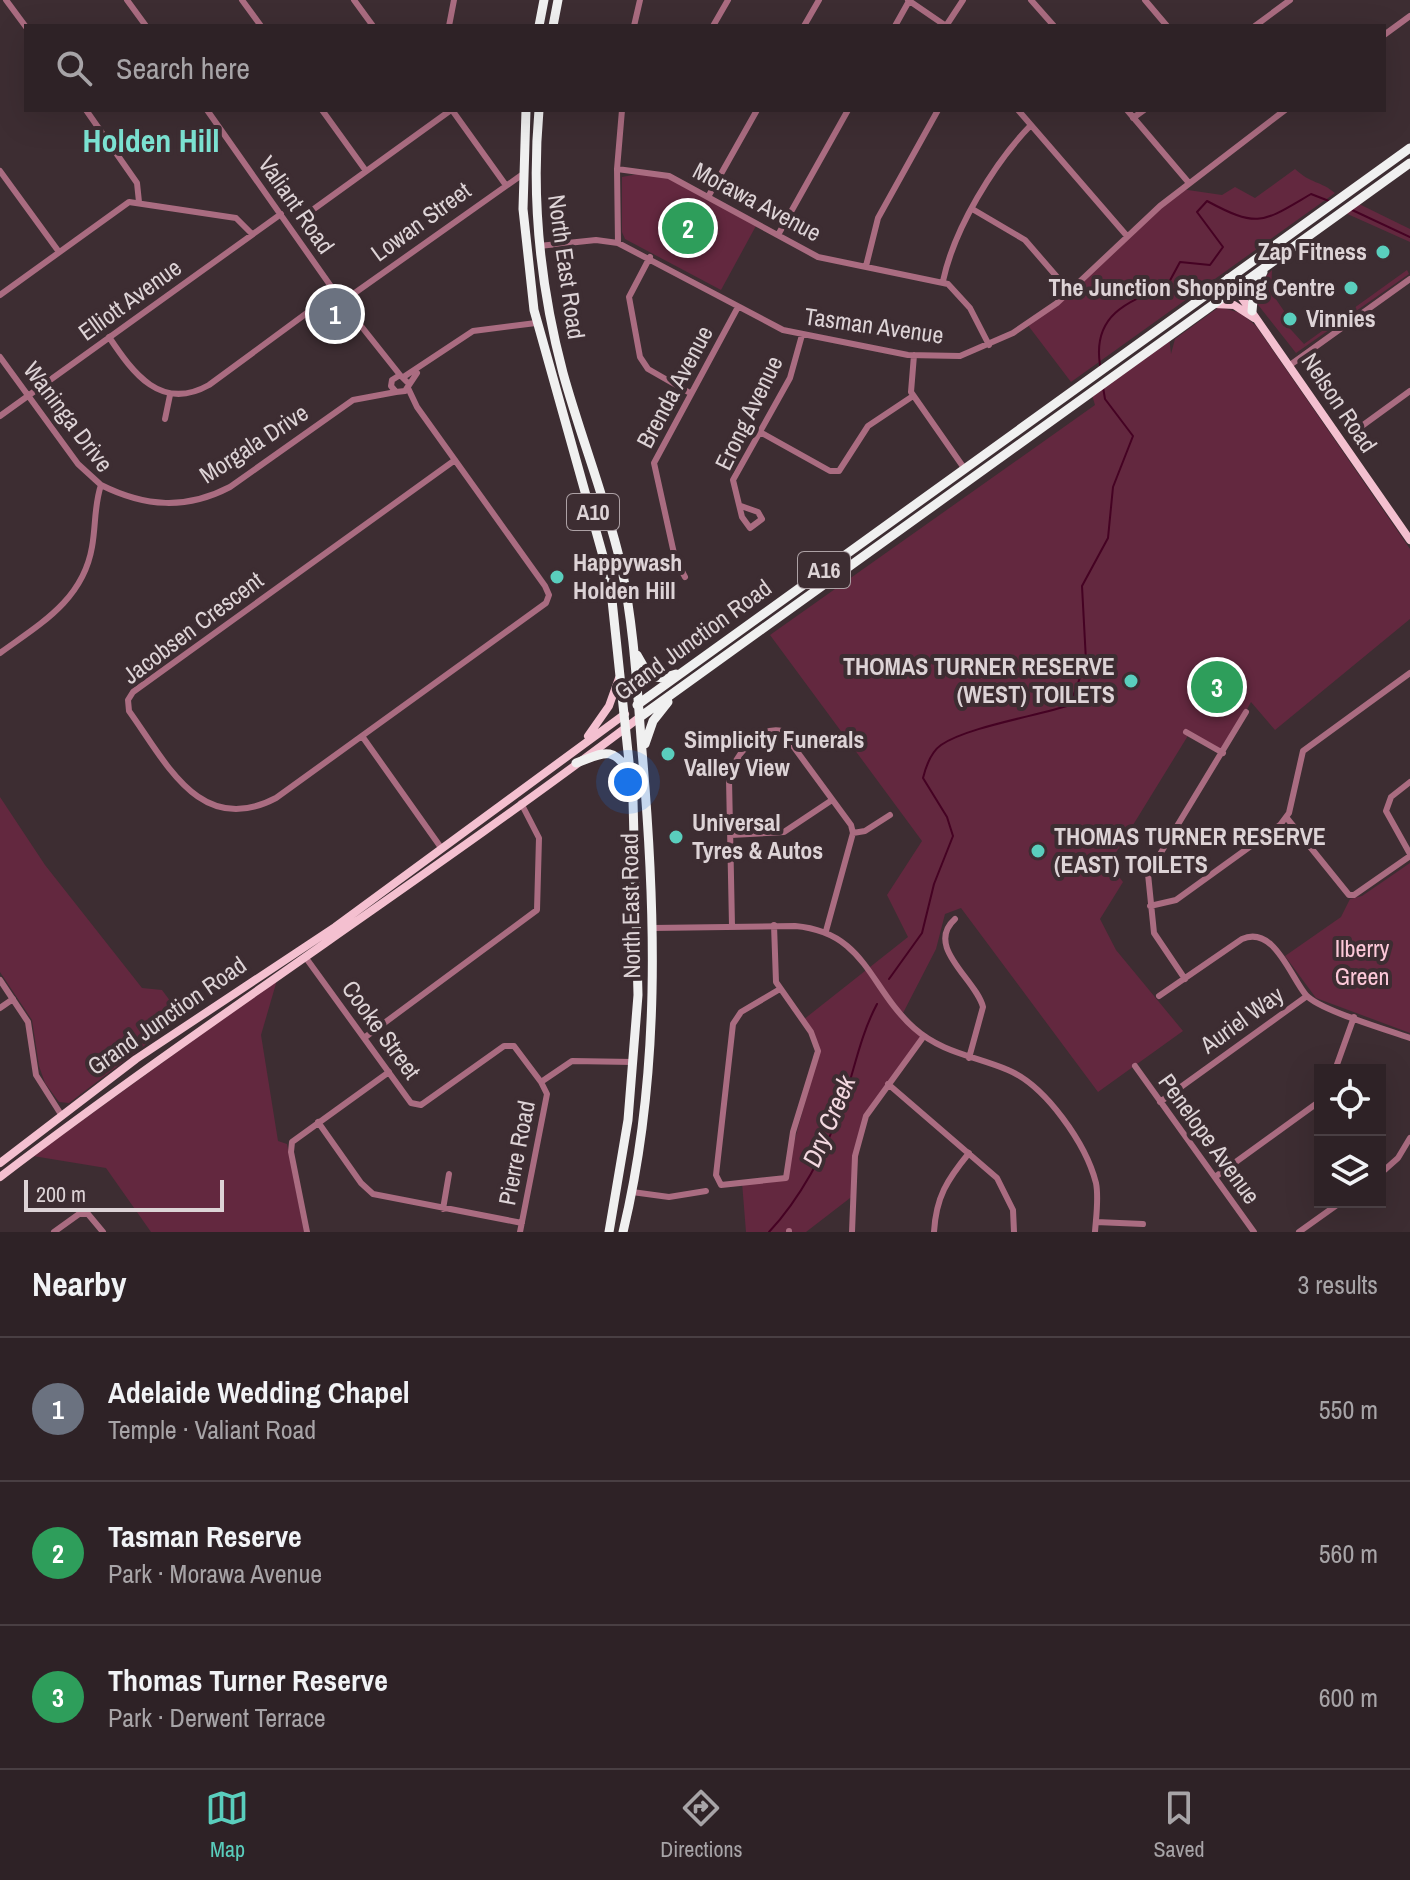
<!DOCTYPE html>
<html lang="en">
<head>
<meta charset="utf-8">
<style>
	body { margin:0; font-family:"Archivo Narrow",sans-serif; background:#362a2e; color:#f1f3f6 }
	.controls { position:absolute; right:24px; bottom:24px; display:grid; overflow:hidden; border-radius:0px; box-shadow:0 8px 32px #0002 }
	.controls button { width:72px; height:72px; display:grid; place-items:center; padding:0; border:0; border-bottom:2px solid #493f43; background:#2e2226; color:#f1f3f6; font:40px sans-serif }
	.scale { position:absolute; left:24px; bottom:20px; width:200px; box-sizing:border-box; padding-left:8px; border:4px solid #ddd3d6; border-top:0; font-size:22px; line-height:28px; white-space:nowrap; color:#ddd3d6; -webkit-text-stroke:6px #3d2d32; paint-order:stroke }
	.you { position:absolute; left:628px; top:782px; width:28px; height:28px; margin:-20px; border:6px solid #fff; border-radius:50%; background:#1a73e8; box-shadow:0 0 0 12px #1a73e833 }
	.badge { display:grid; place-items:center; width:52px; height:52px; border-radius:50%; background:#5acebd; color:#fff; font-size:26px; font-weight:700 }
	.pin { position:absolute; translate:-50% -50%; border:4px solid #fff; box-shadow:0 2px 8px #0006 }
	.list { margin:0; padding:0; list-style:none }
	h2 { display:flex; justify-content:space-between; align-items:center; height:104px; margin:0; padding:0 32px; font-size:34px }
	h2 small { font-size:26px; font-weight:400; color:#a7a4a7 }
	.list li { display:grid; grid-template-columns:52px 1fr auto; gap:24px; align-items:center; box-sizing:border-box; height:144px; padding:0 32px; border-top:2px solid #493f43 }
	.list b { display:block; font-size:30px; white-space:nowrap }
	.list p { margin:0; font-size:26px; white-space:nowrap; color:#a7a4a7 }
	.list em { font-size:26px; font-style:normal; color:#a7a4a7 }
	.icon { flex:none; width:44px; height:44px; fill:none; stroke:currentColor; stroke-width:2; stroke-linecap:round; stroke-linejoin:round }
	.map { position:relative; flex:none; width:1410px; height:1232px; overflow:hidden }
	.search { position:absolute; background:#2e2226; box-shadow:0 8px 32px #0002; left:24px; right:24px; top:24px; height:88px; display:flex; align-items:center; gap:20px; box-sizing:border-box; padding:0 28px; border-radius:0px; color:#a7a4a7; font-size:30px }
	.sheet { height:536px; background:#2e2226 }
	nav { display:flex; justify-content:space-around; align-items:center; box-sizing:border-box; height:112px; border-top:2px solid #493f43; background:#2e2226; font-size:22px; color:#a7a4a7 }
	nav a { display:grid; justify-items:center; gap:4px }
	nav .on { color:#5acebd }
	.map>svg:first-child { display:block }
	.green { fill:#63283f }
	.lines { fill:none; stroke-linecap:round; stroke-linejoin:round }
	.stream { stroke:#450223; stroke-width:2 }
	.minor { stroke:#aa6c81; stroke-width:6 }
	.major { stroke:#f4c0d0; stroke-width:8 }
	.highway { stroke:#f0f0f0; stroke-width:9 }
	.poi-dot { fill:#5acebd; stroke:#3d2d32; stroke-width:3 }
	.labels { text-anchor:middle; stroke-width:8; stroke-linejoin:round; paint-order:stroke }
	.shield { fill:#3d2d32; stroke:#ada1a5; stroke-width:2 }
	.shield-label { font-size:22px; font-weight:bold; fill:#ddd3d6 }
	.street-label { font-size:24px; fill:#ddd3d6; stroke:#3d2d32 }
	.poi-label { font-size:24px; font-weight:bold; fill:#ddd3d6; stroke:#3d2d32; text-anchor:start }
	.park-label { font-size:24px; fill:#fdc9d9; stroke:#3d2d32 }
	.water-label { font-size:26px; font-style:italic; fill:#f3d8e0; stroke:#3d2d32 }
	.district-label { font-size:32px; font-weight:bold; fill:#7ce3d3; stroke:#3d2d32 }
</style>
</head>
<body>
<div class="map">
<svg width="1410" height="1232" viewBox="0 0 1410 1232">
	<rect width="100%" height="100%" fill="#3d2d32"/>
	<path class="green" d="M1295,169c16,15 26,12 40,24l-264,189 -44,-58 43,-32 111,-103 41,6 13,-8 20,11z
		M643,173l26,3 88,48 -36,66 -96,-51 -3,-7v-55z
		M1357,203l53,26v13l-67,-30z
		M1272,270l-1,22 13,19 -1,10 21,23 103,-74 2,4 -113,79 -41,-52 4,-18z
		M1219,307l22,6 15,13 154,223v70l-135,111 -24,-28 -28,51 -34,-19 -80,130 14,18 -23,37 16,31 67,81 -85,61 -137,-184 -16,6 -9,35 -34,66 22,21 -49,65 -14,30 -7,64 -48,37h-60l-4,-50 42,-3 34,-124 -15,-35 105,-83 -21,-42 35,-54 -152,-206 325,-230 -4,-13 78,-57 2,19 4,-15z
		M0,797l45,68 97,123 20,2 20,27 -113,86 -10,-1 -14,-19 -6,-17 -7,-46 -32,-48z
		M1410,863v170l-94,-35 -31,-42 56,-39 9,-18 12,-3z
		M277,980l-16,55 17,106 9,3 17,88h-153l-45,-64 -73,-12z"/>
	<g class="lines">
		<path class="stream" d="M1350,209l60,28
			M1100,365c-8,-51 29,-64 67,-79l13,-24 30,3 13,-18 -26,-35 10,-11c52,28 56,21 104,-7l18,7
			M889,979l33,-46 12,-49 19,-48 -6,-19 -24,-39c3,-12 8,-26 18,-33 26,-18 96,-29 129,-40l16,-44 -4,-75 26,-48 5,-51 20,-51 -28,-37 -2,-12
			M769,1232c31,-33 56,-80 72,-123 13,-36 18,-71 36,-105"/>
		<path class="minor" d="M6,0l20,27
			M127,0l19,26
			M242,0l19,26
			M354,0l19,26
			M908,0l38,26
			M1031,0l23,26
			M1145,0l22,26
			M449,26l5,-26
			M634,26l6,-26
			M713,26l15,-26
			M804,26l15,-26
			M895,26l14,-25
			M946,26l17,-26
			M1255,26l35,-26
			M1384,35l26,-19
			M86,110l51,73 2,19
			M207,110l135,192 58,73
			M322,110l44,61
			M452,110l53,74
			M1018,110l109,126
			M1127,110l62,73
			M1133,118l11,-8
			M617,169l52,7 149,81 130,27 22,24 19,37
			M0,171l59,81
			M708,197l49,-87
			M974,210l51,30 45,52
			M300,219l151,-109
			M778,235l70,-125
			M618,243l-1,-74 5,-59
			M539,246l57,-6 22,3 165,87 125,25 52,1 53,-23 44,-30 103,-97 125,-96
			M650,257l-21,40 11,60 8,12 42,24
			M866,266l12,-48 60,-108
			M943,281c11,-52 51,-118 88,-156
			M0,295l129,-93 107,16 16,16
			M342,302l181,-128
			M109,337c24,36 52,75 100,48l106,-78
			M914,355l-3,37 53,76
			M0,357l78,107 23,21c-7,21 -5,40 -9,62 -9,53 -52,77 -92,106
			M1290,365l120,-86
			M405,376l68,-45 63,-8
			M408,383l-8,-8 -8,5 -1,6 5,6 9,-1 12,-18
			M408,388l9,19 128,179 4,9 -3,8 -270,195c-76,40 -110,-36 -147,-87l-1,-11 5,-8 322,-232
			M0,416l281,-202
			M165,419l5,-24
			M1355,431l55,-40
			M760,432l70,39h9l29,-45 45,-30
			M101,485c44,22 85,25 129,2l123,-87 43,-8
			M741,506l17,6 4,7 -12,9 -8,-11 -9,-37 57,-102 12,-43
			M685,577l-10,-19 -21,-95 84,-156
			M1186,732l37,21
			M362,736l80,113
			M1410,782l-19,15 -5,14 24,43
			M1286,817l63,78h5l56,-39
			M731,835l53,-3 48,-32
			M1150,906l26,-6 104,-75 9,-12 14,-62 107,-78
			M955,919c-31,28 21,60 28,88l-14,51
			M774,925l2,57 35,50 7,19 -25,81 -7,46 -65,7 -5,-10 17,-151 8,-12 39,-23
			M732,926l-3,-147c3,-21 30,-54 53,-48l69,94 2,8
			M652,928l143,-2c71,6 74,62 119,102 28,25 61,28 94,42 38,16 78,74 88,113 3,15 0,34 -1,49
			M826,931l27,-98 12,-2 25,-16
			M306,958l105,145 10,2 83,-59h10l27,36 31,-21 61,1
			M1185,979l-31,-46 -6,-59 98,-162
			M0,980l28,42 8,53 26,41
			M1159,996l83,-57c32,-14 48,37 64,56 13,15 82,35 104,43
			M0,1008l13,-9
			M364,1038l173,-128 2,-72 -18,-35
			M1135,1066l119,166
			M1335,1070l19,-53
			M888,1084l109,94 16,32 1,22
			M1160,1102l147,-106
			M318,1122l43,61 12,11 149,29
			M1380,1174l18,-16 12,-20
			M1215,1177l105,-76
			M632,1192l37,5 37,-6
			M443,1209l6,-35
			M1096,1222l47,2
			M54,1232l25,-18h9l15,18
			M307,1232l-16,-80 1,-10 97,-70
			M520,1232l27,-138 -6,-12
			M789,1232v-1
			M852,1232l3,-76 11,-40 58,-80
			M934,1232c2,-35 13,-52 35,-79
			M1299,1232l42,-30"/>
		<path class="major" d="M1228,278l182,262
			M1215,304l19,1 20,13
			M588,736l21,-30 10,-28
			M0,1163l136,-104 199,-132 290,-213
			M0,1177c209,-159 430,-301 640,-460"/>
		<path class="highway" d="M539,26l5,-26
			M553,26l5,-26
			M526,110l-3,99 11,101 76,271 23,219 5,195 -10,125 -19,112
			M539,110c-8,90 1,176 24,263 18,65 43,127 58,192 13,61 16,123 21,186 14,160 19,323 -19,481
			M1252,311l2,-21 9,-18
			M637,655l12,21 14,2 13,-4
			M637,705l773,-557
			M640,717l770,-554
			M645,744l8,-23 15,-19
			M576,763c26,-9 36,-19 53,9"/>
	</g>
	<g class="poi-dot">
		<circle cx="1383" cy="252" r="8"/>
		<circle cx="1351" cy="288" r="8"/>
		<circle cx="1290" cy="319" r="8"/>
		<circle cx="557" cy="577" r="8"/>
		<circle cx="1131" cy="681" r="8"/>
		<circle cx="668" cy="754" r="8"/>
		<circle cx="676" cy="837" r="8"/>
		<circle cx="1038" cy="851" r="8"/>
	</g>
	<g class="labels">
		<g class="shield">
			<rect x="567" y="494" width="52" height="36" rx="6"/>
			<rect x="798" y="552" width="52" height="36" rx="6"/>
		</g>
		<g class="shield-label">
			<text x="593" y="520">A10</text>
			<text x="824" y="578">A16</text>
		</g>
		<g class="street-label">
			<text transform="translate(757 202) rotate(28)" y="8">Morawa Avenue</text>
			<text transform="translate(296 205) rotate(55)" y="8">Valiant Road</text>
			<text transform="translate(421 222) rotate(-36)" y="8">Lowan Street</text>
			<text transform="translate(566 267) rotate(82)" y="8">North East Road</text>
			<text transform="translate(130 300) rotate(-36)" y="8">Elliott Avenue</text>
			<text transform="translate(874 326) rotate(8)" y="8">Tasman Avenue</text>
			<text transform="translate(675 387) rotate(-62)" y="8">Brenda Avenue</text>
			<text transform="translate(1339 403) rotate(56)" y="8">Nelson Road</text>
			<text transform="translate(749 413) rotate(-64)" y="8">Erong Avenue</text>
			<text transform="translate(68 417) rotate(53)" y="8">Waninga Drive</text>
			<text transform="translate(254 444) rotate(-33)" y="8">Morgala Drive</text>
			<text transform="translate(193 628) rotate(-37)" y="8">Jacobsen Crescent</text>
			<text transform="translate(693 640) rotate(-36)" y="8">Grand Junction Road</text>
			<text transform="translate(631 906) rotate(-91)" y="8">North East Road</text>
			<text transform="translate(167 1016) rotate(-35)" y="8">Grand Junction Road</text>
			<text transform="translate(1242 1020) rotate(-36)" y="8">Auriel Way</text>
			<text transform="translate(381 1030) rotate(54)" y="8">Cooke Street</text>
			<text transform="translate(1209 1139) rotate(54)" y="8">Penelope Avenue</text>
			<text transform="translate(517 1153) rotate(-79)" y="8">Pierre Road</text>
		</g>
		<g class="poi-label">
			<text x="1367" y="260" text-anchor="end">Zap Fitness</text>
			<text x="1335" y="296" text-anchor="end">The Junction Shopping Centre</text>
			<text x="1306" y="327">Vinnies</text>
			<text x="573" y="571">Happywash<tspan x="573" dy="28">Holden Hill</tspan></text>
			<text x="1115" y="675" text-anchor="end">THOMAS TURNER RESERVE<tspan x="1115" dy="28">(WEST) TOILETS</tspan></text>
			<text x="684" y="748">Simplicity Funerals<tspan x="684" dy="28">Valley View</tspan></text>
			<text x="692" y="831">Universal<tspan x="692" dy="28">Tyres &amp; Autos</tspan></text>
			<text x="1054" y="845">THOMAS TURNER RESERVE<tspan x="1054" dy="28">(EAST) TOILETS</tspan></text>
		</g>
		<g class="park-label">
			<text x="1362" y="957">Ilberry<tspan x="1362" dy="28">Green</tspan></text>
		</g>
		<g class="water-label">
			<text transform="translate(829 1121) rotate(-67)" y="9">Dry Creek</text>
		</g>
		<g class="district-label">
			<text x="151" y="152">Holden Hill</text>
		</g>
	</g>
</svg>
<div class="controls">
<button><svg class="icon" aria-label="locate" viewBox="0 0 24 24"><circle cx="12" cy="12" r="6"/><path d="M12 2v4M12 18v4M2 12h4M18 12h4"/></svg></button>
<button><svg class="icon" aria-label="layers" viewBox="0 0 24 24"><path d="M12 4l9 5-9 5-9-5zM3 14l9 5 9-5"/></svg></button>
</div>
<div class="scale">200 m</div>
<div class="you"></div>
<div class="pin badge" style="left:335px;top:314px;background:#6b7280">1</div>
<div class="pin badge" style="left:688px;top:228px;background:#2e9e5b">2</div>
<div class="pin badge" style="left:1217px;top:687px;background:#2e9e5b">3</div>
<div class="search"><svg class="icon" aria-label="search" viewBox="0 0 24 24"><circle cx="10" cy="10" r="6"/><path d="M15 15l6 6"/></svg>Search here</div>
</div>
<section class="sheet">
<h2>Nearby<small>3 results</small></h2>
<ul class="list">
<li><span class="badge" style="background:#6b7280">1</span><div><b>Adelaide Wedding Chapel</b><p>Temple · Valiant Road</p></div><em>550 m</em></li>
<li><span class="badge" style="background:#2e9e5b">2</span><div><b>Tasman Reserve</b><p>Park · Morawa Avenue</p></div><em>560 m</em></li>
<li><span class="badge" style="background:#2e9e5b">3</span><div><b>Thomas Turner Reserve</b><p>Park · Derwent Terrace</p></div><em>600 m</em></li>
</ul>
</section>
<nav>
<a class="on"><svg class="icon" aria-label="map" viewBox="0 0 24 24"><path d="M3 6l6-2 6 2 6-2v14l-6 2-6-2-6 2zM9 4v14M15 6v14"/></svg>Map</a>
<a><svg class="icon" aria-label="directions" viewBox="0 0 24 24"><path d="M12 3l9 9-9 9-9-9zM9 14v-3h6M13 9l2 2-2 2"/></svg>Directions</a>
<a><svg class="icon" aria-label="saved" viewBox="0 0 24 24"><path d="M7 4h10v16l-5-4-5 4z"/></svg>Saved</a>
</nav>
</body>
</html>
